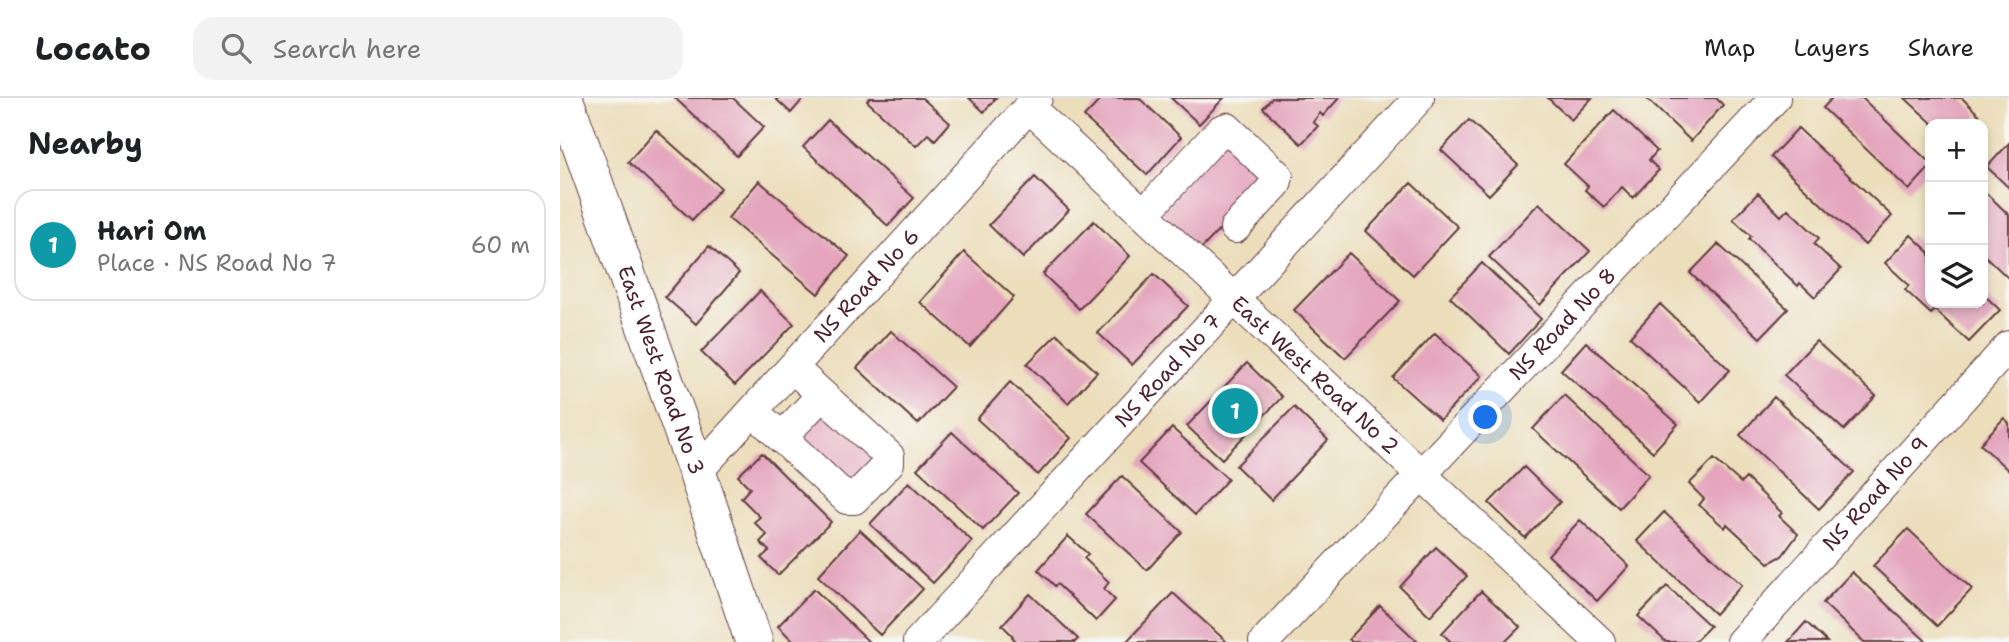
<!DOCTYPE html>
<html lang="en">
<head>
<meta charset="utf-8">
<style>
	body { margin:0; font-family:"Shantell Sans",sans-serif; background:#f2f2f2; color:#202124 }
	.controls { position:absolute; right:21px; top:21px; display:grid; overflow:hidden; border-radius:14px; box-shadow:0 4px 10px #0003 }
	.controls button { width:63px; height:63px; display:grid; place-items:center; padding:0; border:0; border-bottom:2px solid #e0e0e0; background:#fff; color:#202124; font:35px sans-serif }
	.you { position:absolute; left:926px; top:320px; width:24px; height:24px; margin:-18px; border:5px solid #fff; border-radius:50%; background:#1a73e8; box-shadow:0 0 0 10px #1a73e833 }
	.badge { display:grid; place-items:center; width:46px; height:46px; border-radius:50%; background:#1a73e8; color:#fff; font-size:23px; font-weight:700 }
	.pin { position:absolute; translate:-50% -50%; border:4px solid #fff; box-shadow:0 2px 7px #0006 }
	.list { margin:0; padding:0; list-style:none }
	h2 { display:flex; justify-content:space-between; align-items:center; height:91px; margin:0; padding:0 28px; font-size:30px }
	h2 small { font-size:23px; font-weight:400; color:#757577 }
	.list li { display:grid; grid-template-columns:46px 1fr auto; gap:21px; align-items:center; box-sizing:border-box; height:112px; margin:0 14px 14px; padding:0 14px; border:2px solid #e0e0e0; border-radius:21px }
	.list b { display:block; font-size:26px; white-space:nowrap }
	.list p { margin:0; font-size:23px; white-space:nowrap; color:#757577 }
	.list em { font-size:23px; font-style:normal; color:#757577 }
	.icon { flex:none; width:38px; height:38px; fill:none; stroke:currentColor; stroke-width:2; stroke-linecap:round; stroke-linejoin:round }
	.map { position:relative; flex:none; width:1449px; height:544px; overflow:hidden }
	header { display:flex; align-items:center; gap:42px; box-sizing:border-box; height:98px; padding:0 35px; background:#fff; border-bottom:2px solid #e0e0e0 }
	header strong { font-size:33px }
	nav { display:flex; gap:38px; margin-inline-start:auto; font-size:24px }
	.search { width:490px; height:63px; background:#f2f2f2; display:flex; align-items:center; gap:18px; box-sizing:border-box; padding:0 24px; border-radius:21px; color:#757577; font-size:26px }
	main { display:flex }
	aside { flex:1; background:#fff }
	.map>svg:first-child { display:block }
	.building { fill:#e4a5bd }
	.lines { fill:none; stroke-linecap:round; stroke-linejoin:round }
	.minor-casing { stroke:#623c41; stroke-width:32 }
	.tertiary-casing { stroke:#623c41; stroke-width:39 }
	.minor { stroke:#fff; stroke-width:30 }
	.tertiary { stroke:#fff; stroke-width:37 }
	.labels { text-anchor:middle; stroke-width:5; stroke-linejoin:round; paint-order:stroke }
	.street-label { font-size:21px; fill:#4a1f2b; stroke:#f6f6f2 }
</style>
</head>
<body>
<header>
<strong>Locato</strong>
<div class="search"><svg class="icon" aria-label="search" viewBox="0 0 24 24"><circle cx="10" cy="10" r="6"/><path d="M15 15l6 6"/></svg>Search here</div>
<nav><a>Map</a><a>Layers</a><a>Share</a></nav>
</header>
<main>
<aside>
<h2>Nearby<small></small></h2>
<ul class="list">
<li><span class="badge" style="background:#0f9aa8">1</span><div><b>Hari Om</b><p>Place · NS Road No 7</p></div><em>60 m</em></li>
</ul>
</aside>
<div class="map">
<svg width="1449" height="544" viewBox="0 0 1449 544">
	<rect width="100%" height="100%" fill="#f6f6f2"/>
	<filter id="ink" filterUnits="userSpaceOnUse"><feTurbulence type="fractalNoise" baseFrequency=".0143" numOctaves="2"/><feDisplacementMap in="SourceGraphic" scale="14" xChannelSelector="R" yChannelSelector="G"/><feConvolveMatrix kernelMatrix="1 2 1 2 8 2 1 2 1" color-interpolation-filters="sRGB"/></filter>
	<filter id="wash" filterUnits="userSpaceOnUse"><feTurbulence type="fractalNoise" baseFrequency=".00686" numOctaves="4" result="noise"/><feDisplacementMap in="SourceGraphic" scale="28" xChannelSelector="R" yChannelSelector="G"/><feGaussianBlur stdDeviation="1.57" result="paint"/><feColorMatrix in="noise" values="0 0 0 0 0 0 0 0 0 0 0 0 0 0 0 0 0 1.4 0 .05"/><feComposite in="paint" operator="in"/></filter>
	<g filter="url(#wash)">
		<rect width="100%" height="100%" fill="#ecdebb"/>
		<g id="blocks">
			<path class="building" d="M115,0h58l31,29 -27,29z
				M215,0h29l-13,15z
				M310,0h52l28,25 -15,17 -7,-6 -12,12 -49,-45z
				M409,0h27l-12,14z
				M542,0h37l42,39 -34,38 -63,-58z
				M611,0h53l-25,26z
				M712,0h67l-16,18 -3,-3 -7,9 5,4 -17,18 -38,-36z
				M988,0h44l-21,22z
				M1086,0h70l7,7 -32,36z
				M1272,0h30l68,65v4l-21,23 -86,-82z
				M1345,0h57l17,17 -9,9h-37z
				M1054,12l43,41 -8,9 10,10 -26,28 -11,-11 -18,20 -19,-17 3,-4 -24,-22z
				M268,22l86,78 -26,28 -85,-79z
				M909,22l49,45 -29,30 -48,-45z
				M1238,30l94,88 -27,29 -94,-88z
				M96,32l65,58 -29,32 -64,-58z
				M665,38l44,42 -68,71 -45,-42z
				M1449,45v45l-22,-21z
				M475,79l34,33 -46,48 -34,-33z
				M199,83l90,75 -31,38 -90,-76z
				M851,85l47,44 -45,48 -47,-44z
				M1423,92l26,25v64l-26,-25z
				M1198,95l23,23 7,-7 31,29 -5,6 27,25 -26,28 -15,-14 -2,3 -49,-47 2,-3 -18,-17z
				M979,105l51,48 -50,54 -51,-48z
				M534,123l36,35 -51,53 -36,-35z
				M1351,137l19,18v50h53v-9l17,16 -31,32 -34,-32 -4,4 -26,-24 4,-5 -24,-22z
				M1158,146l70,65 -28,29 -70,-65z
				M149,148l30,27 -43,51 -31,-27z
				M404,154l50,45 -44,50 -50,-45z
				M789,155l51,48 -55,57 -51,-48z
				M922,165l59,56 -32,35 -59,-57z
				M594,176l34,32 -56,59 -34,-32z
				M200,193l34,33 -59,61 -34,-33z
				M1100,206l70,66 -30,32 -70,-65z
				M331,233l62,56 -35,37 -61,-56z
				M875,235l47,43 -42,44 -47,-42z
				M497,236l40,38 -29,31 -41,-39z
				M1256,243l60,55 -32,34 -60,-55z
				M1026,244l92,82 -25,28 -92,-82z
				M687,265l35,34 -60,62 -35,-33z
				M450,284l61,56 -33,37 -61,-56z
				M1004,297l85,80 -30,33 -86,-79z
				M1214,299l80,75 -35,37 -79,-74z
				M266,304l60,55 -35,36 -60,-55z
				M734,309l34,33 -57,60 -35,-34z
				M1444,320l5,5v48l-29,-27z
				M612,330l56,51 -33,36 -56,-52z
				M392,334l66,61 -35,37 -66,-61z
				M202,355l69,69 -53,53 -17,-17 8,-7 -9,-9 7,-7 -13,-13 6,-5 -19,-19 9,-10 -12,-12z
				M1154,361l27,24 5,-5 36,35 -3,3 19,18 -16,22 -13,7 -42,-39 -2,4 -26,-23 5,-6 -15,-15z
				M964,369l36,35 -35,36 -36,-35z
				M562,378l60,56 -35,38 -61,-56z
				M349,384l63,59 -39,42 -63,-59z
				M1104,414l78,73 -27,29 -78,-73z
				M1020,422l49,46 -32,35 -49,-46z
				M1348,431l64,60 -35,37 -64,-60z
				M300,432l63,59 -43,46 -62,-59z
				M508,438l20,18 -4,4 25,24 -5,7 11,11 -19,21 -39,-37 -2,2 -17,-16z
				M876,449l31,29 -37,40 -30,-29z
				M1292,474l75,70h-63l-41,-39z
				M1107,488l43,40 -16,16h-28l-28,-26z
				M254,491l55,53h-75l-16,-16z
				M921,493l39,36 -15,15h-54l-9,-9z
				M613,495l54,49h-101z
				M470,496l48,45 -3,3h-58l-5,-5 1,-1 -11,-11z
				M820,508l38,36h-66l-3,-3z
				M1246,524l21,20h-39z"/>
		</g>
	</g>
	<g filter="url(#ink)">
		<use href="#blocks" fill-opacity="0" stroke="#623c41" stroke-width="2"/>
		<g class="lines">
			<defs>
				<g id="minor">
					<path id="s1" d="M469,9l571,535"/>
					<path d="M584,116l77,-84 6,-2 51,48 -2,8 -41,44"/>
					<path d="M193,313l94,88h7l35,-36v-7l-96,-88"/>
					<path d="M221,340l41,-43"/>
					<path id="s2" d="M137,374l340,-374"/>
					<path id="s3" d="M358,544l501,-544"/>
					<path id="s4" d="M704,544l511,-544"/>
					<path id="s5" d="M1181,544l268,-296"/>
				</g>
				<g id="tertiary">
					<path id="s6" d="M4,0l133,374 57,170"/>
				</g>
			</defs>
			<use href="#minor" class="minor-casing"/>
			<use href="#tertiary" class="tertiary-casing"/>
			<use href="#minor" class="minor"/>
			<use href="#tertiary" class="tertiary"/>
		</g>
	</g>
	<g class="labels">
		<g class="street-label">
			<text dy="7" stroke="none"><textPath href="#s2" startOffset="252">NS Road No 6</textPath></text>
			<text dy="7" stroke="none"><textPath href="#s4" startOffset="436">NS Road No 8</textPath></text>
			<text dy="7" stroke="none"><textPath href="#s6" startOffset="289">East West Road No 3</textPath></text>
			<text dy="7" stroke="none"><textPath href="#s3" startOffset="369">NS Road No 7</textPath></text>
			<text dy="7" stroke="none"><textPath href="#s1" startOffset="392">East West Road No 2</textPath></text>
			<text dy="7" stroke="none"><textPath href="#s5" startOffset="200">NS Road No 9</textPath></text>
		</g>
	</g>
</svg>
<div class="controls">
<button>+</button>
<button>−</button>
<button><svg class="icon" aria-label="layers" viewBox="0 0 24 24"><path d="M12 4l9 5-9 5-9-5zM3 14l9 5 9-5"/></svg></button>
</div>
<div class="you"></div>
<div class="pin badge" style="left:675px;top:313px;background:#0f9aa8">1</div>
</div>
</main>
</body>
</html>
